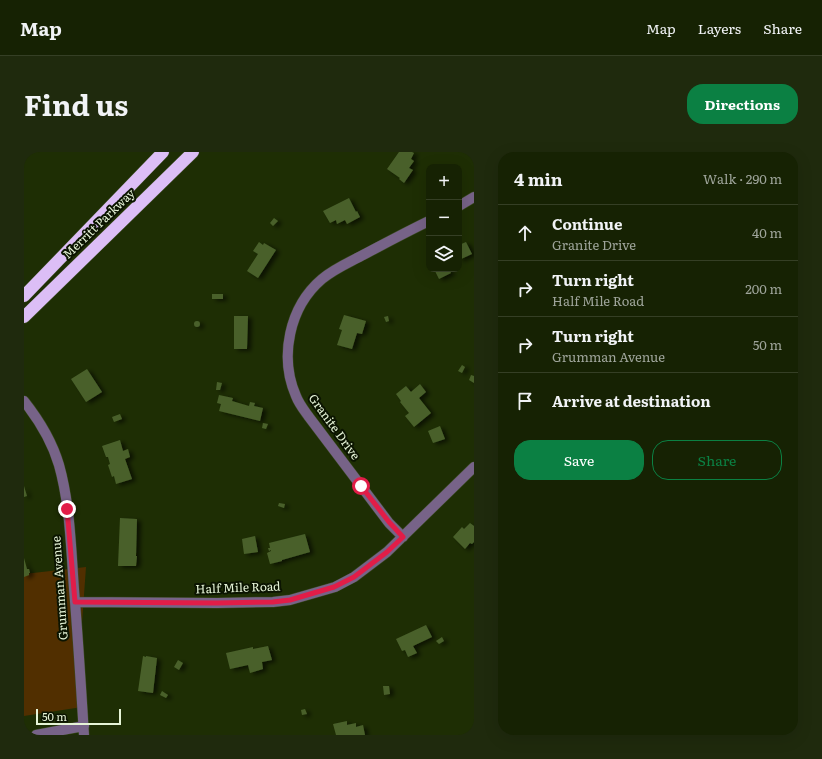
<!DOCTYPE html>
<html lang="en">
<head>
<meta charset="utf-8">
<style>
	body { margin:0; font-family:Literata,serif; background:#1f2a0d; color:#f1f3f6 }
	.controls { position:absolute; right:12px; top:12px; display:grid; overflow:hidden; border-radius:8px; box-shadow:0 4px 16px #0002 }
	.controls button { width:36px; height:36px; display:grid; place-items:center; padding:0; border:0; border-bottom:1px solid #353f25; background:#162203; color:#f1f3f6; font:20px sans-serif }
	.scale { position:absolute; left:12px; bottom:10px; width:85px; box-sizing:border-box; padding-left:4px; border:2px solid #e6f4d7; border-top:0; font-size:11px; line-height:14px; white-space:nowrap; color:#e6f4d7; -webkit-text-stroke:3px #0b1401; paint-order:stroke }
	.stop { position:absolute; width:12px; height:12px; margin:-9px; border:3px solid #e11d48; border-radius:50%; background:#fff }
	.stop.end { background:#e11d48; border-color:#fff; box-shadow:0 1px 4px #0008 }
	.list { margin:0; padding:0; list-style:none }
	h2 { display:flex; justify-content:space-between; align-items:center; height:52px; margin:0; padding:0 16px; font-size:17px }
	h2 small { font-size:13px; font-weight:400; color:#9ea49a }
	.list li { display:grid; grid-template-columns:26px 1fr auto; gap:12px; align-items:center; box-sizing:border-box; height:56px; padding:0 16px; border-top:1px solid #353f25 }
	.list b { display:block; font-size:15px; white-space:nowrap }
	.list p { margin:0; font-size:13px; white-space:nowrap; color:#9ea49a }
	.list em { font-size:13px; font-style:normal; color:#9ea49a }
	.actions { display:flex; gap:8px; padding:12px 16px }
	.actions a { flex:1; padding:9px 0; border:1px solid #0b8043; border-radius:16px; text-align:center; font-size:14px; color:#0b8043 }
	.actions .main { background:#0b8043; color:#fff }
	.icon { flex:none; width:22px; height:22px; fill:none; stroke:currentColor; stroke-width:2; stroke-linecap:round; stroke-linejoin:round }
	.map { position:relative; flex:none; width:450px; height:583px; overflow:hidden; border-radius:16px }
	header { display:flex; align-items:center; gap:24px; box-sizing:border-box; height:56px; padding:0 20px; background:#162203; border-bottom:1px solid #353f25 }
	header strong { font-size:19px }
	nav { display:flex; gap:22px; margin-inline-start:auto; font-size:14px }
	.intro { display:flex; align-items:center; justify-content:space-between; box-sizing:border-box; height:96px; padding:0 24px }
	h1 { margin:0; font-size:28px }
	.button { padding:10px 18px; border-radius:16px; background:#0b8043; color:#fff; font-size:14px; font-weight:700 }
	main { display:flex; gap:24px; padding:0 24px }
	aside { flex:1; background:#162203; border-radius:16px; box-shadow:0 4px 16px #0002 }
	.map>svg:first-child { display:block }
	.green { fill:#512f00 }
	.building { fill:#49602b; filter:url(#shadow) }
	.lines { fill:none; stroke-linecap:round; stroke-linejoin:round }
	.minor-casing { stroke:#3a4a22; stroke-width:11 }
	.highway-casing { stroke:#3a4a22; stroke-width:13 }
	.minor { stroke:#776388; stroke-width:10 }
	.highway { stroke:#dcbef6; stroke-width:12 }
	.route { stroke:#e11d48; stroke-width:5 }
	.labels { text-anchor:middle; stroke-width:4; stroke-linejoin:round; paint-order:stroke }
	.street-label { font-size:12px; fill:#e6f4d7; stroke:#0b1401 }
</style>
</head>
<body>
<header>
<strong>Map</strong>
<nav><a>Map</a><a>Layers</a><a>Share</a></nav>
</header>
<div class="intro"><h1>Find us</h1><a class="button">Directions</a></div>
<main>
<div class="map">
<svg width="450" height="583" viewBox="0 0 450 583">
	<defs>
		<filter id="shadow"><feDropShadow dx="4" dy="2" stdDeviation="2" flood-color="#0009"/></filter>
	</defs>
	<rect width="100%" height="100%" fill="#1e2e04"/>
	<path class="green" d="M62,415l-5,70 1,70 -58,9v-142z"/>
	<path class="building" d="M375,0h13l2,1 -3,6 3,2 -5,7 4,2 -9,13 -5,-4 1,-1 -13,-9z
		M325,46l7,14 1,-1 3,6 -13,7 -2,-4 -8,4 -1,-4 -6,3 -7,-12z
		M250,66l4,3 -5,5 -3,-3z
		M235,90l4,3 1,-2 12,7 -18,28 -11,-7 11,-17 -5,-3z
		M442,90l6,12 -13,6v-15z
		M410,117h15l2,4 -12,6z
		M188,142h11v5h-11z
		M320,163l22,6 -4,13 -5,-1 -5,16 -15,-4 5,-15 -3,-1z
		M210,164h14l-1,33h-13z
		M364,164l1,5 -3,1 -2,-5z
		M170 172a3 3 0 1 1 6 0a3 3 0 1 1-6 0Z
		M438,213l3,2 -3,6 -4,-2z
		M63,217l15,23 -16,10 -15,-23z
		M447,223l3,1v7l-5,-3z
		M193,230l5,1 -2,7h-4z
		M396,232l6,8 -7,6 12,15 -17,14 -9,-11 4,-3 -9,-11 1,-1 -5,-7 10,-8 5,6 1,-1z
		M195,243l14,3 -1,3 17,5 1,-4 5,1 -1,3 9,2 -3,13 -41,-10 2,-7 -4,-1z
		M96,262l2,5 -8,3 -2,-5z
		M239,271l5,1 -2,5 -4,-1z
		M416,274l5,13 -12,4 -5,-12z
		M96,288l3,11 5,-2 2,8 -5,2 7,20 -16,5 -2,-8 -2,1 -4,-12 2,-1 -2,-7h-2l-4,-11z
		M0,334l3,10 -3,1z
		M255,351l6,1 -1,4 -6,-2z
		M96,366l17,1 -1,37h1l-1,10h-18z
		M446,371l4,3v16l-2,2 -2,-1 -5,6 -12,-12 9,-10 2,2z
		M281,382l5,18 -28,8v1l-12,3 -3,-11 4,-2v-1l-2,1 -1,-3h2l-1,-5z
		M231,384l3,16 -14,2 -2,-15z
		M0,406l3,11h2l1,4h-1v2l-5,2z
		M402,473l6,12 -19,9 4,7 -9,4 -3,-7 -3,1 -6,-12z
		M418,485l2,4 -5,3 -3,-3z
		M244,494l4,14 -10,2 1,7 -13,4 -2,-8 -18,4 -4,-16 27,-6v2z
		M119,504l3,1v-1l11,2 -4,35 -15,-2z
		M154,508l5,3 -4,7 -5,-3z
		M359,534h6l1,8 -6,1z
		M138,539l6,4 -2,3 -6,-3z
		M281,557l2,5 -5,1 -1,-5z
		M323,569v4l9,-2v4l7,-2 2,10h-29l-3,-11z"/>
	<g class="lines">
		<defs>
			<path id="minor" d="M435,54l15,-9
				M0,249c15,19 28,40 35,64 11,39 12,83 15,124 4,49 7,97 10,146
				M379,385l-14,-14 -80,-106c-5,-7 -10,-13 -13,-21 -17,-39 -7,-89 26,-117 12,-10 26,-16 39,-23 23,-12 45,-24 68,-35
				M51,450l142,1 56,-1 17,-2 45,-13 19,-10 33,-25 87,-85
				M12,583l48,-9"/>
			<path id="highway" d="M0,144l139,-144
				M0,165l169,-165"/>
		</defs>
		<use href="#minor" class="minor-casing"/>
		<use href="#highway" class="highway-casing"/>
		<use href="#minor" class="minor"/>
		<use href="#highway" class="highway"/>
	</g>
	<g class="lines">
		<path class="route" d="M43,357l8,93 142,1 56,-1 17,-2 44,-13 20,-10 33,-25 16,-15 -14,-15 -28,-36"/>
	</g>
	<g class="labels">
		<g class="street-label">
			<text transform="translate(75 72) rotate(-44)" y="4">Merritt Parkway</text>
			<text transform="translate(310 275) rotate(54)" y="4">Granite Drive</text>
			<text transform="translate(36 436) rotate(-94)" y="4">Grumman Avenue</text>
			<text transform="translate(214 436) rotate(-2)" y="4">Half Mile Road</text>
		</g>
	</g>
</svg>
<div class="controls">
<button>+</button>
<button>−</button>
<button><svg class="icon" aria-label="layers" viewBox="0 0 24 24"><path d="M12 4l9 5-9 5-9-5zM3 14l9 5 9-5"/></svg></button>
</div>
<div class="scale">50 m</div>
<div class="stop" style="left:337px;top:334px"></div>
<div class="stop end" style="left:43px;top:357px"></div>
</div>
<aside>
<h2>4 min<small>Walk · 290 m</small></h2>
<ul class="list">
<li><svg class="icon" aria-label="ahead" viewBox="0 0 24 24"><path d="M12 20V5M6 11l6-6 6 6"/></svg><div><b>Continue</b><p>Granite Drive</p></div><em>40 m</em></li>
<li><svg class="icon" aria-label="right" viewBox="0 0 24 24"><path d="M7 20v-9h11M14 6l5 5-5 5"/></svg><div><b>Turn right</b><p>Half Mile Road</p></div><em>200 m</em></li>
<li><svg class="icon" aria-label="right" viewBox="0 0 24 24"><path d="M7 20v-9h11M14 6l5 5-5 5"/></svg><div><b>Turn right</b><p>Grumman Avenue</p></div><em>50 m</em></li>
<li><svg class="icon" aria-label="arrive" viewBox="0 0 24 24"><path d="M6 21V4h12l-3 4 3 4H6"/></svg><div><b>Arrive at destination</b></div></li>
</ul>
<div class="actions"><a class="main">Save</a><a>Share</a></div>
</aside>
</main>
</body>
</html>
